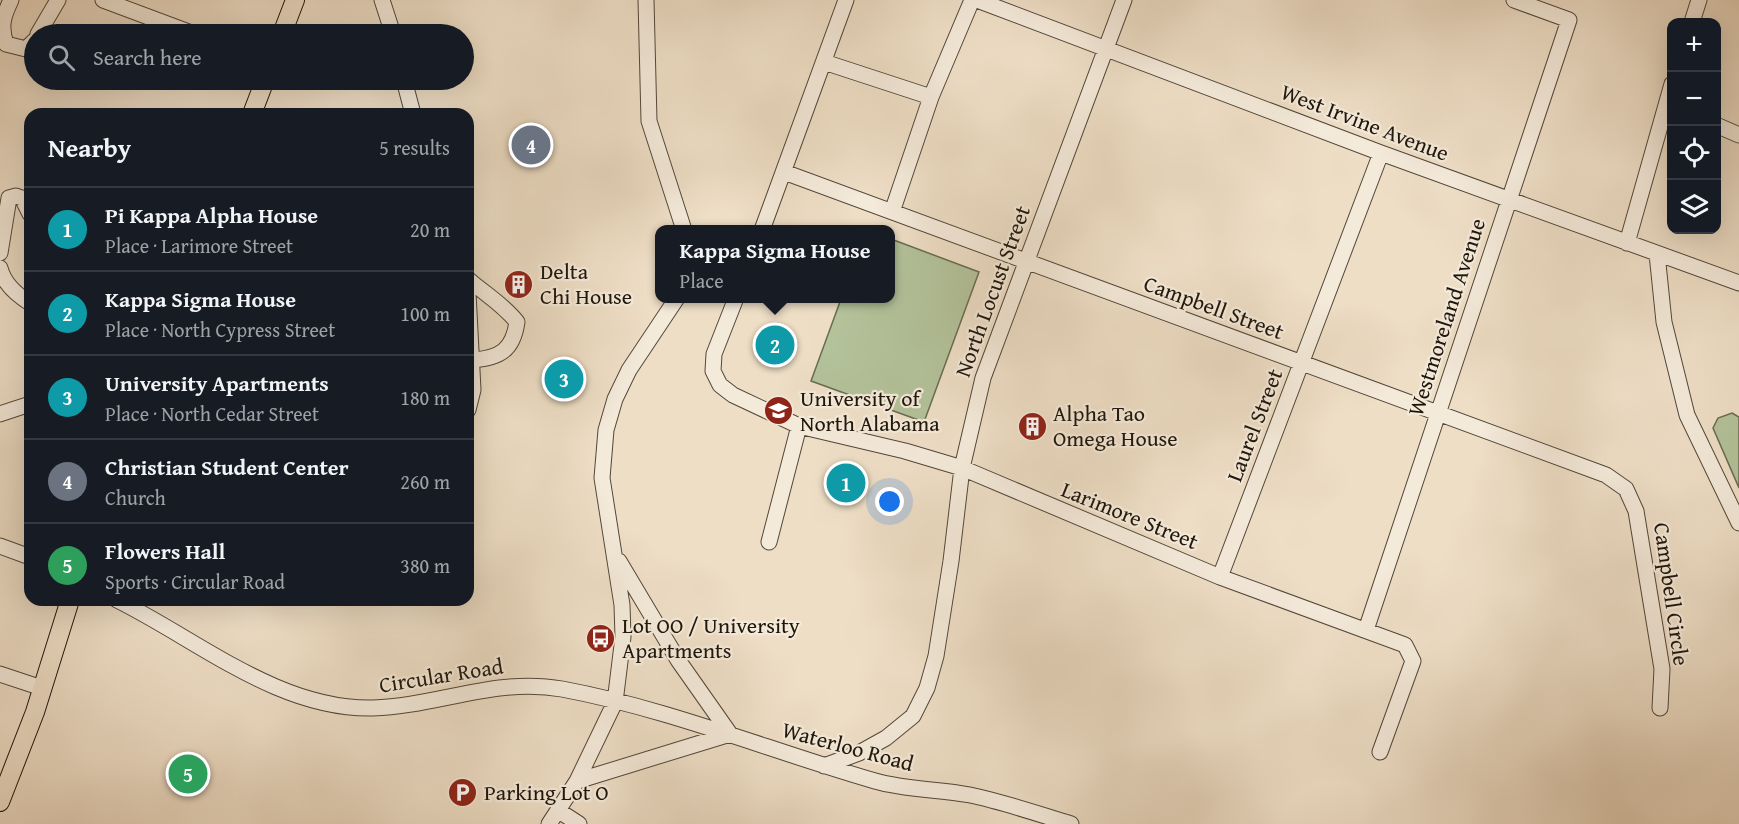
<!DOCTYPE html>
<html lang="en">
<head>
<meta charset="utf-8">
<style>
	body { margin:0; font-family:"Gentium Book Plus",serif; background:#20242c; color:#f1f3f6 }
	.controls { position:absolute; right:18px; top:18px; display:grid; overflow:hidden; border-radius:12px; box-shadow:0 6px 24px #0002 }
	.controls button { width:54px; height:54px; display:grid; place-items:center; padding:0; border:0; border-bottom:2px solid #363941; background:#171b24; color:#f1f3f6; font:30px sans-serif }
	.you { position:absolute; left:890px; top:502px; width:21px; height:21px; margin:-15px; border:4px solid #fff; border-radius:50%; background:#1a73e8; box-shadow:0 0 0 9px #1a73e833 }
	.badge { display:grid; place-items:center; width:39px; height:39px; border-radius:50%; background:#c59692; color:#fff; font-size:20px; font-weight:700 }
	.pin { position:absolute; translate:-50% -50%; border:3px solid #fff; box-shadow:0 2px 6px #0006 }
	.popup { position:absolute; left:655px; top:225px; width:240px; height:78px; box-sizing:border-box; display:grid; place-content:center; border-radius:12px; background:#171b24; filter:drop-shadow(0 2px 4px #0005); font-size:20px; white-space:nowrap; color:#9ea1a6 }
	.popup b { font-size:22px; color:#f1f3f6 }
	.popup::after { content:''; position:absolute; left:50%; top:100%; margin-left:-12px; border:12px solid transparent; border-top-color:#171b24 }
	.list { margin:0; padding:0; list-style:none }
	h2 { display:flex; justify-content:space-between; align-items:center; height:78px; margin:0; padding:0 24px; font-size:26px }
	h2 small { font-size:20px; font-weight:400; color:#9ea1a6 }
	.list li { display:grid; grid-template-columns:39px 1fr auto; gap:18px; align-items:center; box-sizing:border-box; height:84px; padding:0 24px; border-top:2px solid #363941 }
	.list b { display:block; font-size:22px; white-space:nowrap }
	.list p { margin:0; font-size:20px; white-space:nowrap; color:#9ea1a6 }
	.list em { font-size:20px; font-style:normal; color:#9ea1a6 }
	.icon { flex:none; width:33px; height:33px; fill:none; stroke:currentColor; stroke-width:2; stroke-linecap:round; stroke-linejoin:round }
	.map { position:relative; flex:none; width:1739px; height:824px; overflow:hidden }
	.search { position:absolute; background:#171b24; box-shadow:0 6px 24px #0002; left:24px; top:24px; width:450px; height:66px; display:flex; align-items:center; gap:15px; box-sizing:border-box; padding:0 21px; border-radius:33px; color:#9ea1a6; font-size:22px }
	.panel { position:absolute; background:#171b24; box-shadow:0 6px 24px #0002; left:24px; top:108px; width:450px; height:498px; border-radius:18px }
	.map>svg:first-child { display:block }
	.green { fill:#b3c29a; stroke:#686c52; stroke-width:1.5 }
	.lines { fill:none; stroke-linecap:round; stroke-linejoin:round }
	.minor-casing { stroke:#524739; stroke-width:17 }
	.major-casing { stroke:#1e150a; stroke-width:20 }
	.minor { stroke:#f4eada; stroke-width:15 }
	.major { stroke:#eedec6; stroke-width:18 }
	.labels { text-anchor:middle; stroke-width:4.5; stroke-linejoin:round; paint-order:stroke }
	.street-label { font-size:22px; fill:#1e150a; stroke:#f4eada }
	.poi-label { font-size:22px; fill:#1e150a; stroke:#f4eada; text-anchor:start }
</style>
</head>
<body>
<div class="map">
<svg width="1739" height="824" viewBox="0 0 1739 824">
	<rect width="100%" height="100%" fill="#eedec6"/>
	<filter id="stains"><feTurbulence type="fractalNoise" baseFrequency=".00333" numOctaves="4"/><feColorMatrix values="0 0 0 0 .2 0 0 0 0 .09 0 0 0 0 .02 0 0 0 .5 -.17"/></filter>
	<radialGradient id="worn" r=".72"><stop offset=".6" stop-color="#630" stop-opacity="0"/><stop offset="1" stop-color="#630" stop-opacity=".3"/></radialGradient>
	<path class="green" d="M891,239l88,33 -55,150 -113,-41 30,-82 49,-1z
		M1732,413l7,4v71l-26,-60 5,-10z"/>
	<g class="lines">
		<defs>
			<path id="minor" d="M11,0c-8,17 -11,26 -5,44l20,5 8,-8
				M103,0l91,34
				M382,0l11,34
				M646,0l3,121 35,109
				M977,0l404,153 358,130
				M1692,22l7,-22
				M38,34l20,-34
				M824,62l107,35
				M404,80l9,34
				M1716,125l23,10
				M784,172l822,303 20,14 10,22 26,158 -2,39
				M892,212l39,-115 41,-97
				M762,230l84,-230
				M1627,243l45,-159
				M0,253l9,-55 7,-2 6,2 8,16
				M1657,254l7,68 23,93 52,108
				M0,268c4,16 17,27 30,35
				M468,279c17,15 35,25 49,43 -4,28 -17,36 -44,38
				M468,293l5,97 -5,20
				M736,298l-22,56 -1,17 7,14 13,10 66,31 106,25 57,17 258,109 185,68 8,16 -33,91
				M0,414l30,-10
				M769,542l30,-116
				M0,546l30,11
				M1220,577l161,-424
				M117,600c81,40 162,110 256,108 64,-2 124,-31 189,-19 107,20 209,62 313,92 31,9 64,8 95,14 34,7 68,19 101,29
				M1366,630l203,-610 -55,-20
				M0,674l42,14
				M824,766l35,-13 27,-15 27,-22 14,-28 9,-32 15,-95 11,-93 21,-90 141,-378
				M577,781l153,-47 -52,-74 -59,-99
				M559,811l20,13
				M549,824l28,-43 38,-79 8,-65 -1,-32 -20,-127 4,-48 9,-31 14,-29 48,-72"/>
			<path id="major" d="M282,34l13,-34
				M252,114l13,-34
				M0,802l35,-90 35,-112"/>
		</defs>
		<use href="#minor" class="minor-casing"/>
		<use href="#major" class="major-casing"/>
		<use href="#minor" class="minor"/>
		<use href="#major" class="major"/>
	</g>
	<defs>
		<symbol id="building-disc" viewBox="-11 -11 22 22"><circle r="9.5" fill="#8f2418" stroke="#f4eada"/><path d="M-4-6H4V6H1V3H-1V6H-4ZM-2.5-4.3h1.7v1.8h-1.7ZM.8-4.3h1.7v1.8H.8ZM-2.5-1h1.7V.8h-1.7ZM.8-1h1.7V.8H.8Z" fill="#fff"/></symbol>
		<symbol id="university-disc" viewBox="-11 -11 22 22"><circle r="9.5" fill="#8f2418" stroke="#f4eada"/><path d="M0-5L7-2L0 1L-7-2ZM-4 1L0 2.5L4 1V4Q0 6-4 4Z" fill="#fff"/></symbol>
		<symbol id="bus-disc" viewBox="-11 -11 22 22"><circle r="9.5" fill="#8f2418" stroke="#f4eada"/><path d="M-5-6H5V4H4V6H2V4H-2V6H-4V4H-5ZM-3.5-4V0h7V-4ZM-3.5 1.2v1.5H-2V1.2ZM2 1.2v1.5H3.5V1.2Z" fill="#fff"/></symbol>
		<symbol id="parking-disc" viewBox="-11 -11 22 22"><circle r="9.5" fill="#8f2418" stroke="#f4eada"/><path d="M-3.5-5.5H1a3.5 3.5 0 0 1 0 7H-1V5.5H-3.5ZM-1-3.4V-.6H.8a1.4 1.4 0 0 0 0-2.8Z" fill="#fff"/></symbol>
	</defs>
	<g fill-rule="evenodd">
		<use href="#building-disc" x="502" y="268" width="33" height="33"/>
		<use href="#university-disc" x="762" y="394" width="33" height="33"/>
		<use href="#building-disc" x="1016" y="410" width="33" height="33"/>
		<use href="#bus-disc" x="584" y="622" width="33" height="33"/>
		<use href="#parking-disc" x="446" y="776" width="33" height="33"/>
	</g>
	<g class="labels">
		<g class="street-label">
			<text transform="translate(1365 122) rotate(21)" y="8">West Irvine Avenue</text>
			<text transform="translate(992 291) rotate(-70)" y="8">North Locust Street</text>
			<text transform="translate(1214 307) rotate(20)" y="8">Campbell Street</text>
			<text transform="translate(1446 317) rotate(-72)" y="8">Westmoreland Avenue</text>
			<text transform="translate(1254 425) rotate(-69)" y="8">Laurel Street</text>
			<text transform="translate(1130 515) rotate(22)" y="8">Larimore Street</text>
			<text transform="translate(1672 594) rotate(82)" y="8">Campbell Circle</text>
			<text transform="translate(441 675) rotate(-9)" y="8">Circular Road</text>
			<text transform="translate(848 746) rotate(15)" y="8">Waterloo Road</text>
		</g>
		<g class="poi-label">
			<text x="540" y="279">Delta<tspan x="540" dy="25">Chi House</tspan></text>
			<text x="800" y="406">University of<tspan x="800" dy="25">North Alabama</tspan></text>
			<text x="1053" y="421">Alpha Tao<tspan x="1053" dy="25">Omega House</tspan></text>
			<text x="622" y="633">Lot OO / University<tspan x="622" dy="25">Apartments</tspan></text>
			<text x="484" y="800">Parking Lot O</text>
		</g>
	</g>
	<rect width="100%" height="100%" filter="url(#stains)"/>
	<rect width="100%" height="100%" fill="url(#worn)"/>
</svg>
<div class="controls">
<button>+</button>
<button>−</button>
<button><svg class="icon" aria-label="locate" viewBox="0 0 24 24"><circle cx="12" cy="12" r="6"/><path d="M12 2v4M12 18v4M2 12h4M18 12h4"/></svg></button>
<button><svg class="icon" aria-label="layers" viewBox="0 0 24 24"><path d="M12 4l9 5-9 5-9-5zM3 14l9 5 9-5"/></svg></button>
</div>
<div class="you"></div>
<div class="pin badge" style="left:846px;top:483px;background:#0f9aa8">1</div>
<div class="pin badge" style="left:775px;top:345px;background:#0f9aa8">2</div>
<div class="popup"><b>Kappa Sigma House</b>Place</div>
<div class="pin badge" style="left:564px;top:379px;background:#0f9aa8">3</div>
<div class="pin badge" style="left:531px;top:145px;background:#6b7280">4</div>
<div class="pin badge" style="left:188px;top:774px;background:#2e9e5b">5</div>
<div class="search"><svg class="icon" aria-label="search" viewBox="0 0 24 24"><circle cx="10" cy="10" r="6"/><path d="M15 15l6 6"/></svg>Search here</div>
<section class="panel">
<h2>Nearby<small>5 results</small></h2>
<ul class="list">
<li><span class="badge" style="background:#0f9aa8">1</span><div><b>Pi Kappa Alpha House</b><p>Place · Larimore Street</p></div><em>20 m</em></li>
<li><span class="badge" style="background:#0f9aa8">2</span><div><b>Kappa Sigma House</b><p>Place · North Cypress Street</p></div><em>100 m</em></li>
<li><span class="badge" style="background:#0f9aa8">3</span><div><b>University Apartments</b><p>Place · North Cedar Street</p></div><em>180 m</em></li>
<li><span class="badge" style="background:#6b7280">4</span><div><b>Christian Student Center</b><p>Church</p></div><em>260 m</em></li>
<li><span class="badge" style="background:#2e9e5b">5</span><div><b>Flowers Hall</b><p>Sports · Circular Road</p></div><em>380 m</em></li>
</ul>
</section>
</div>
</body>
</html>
